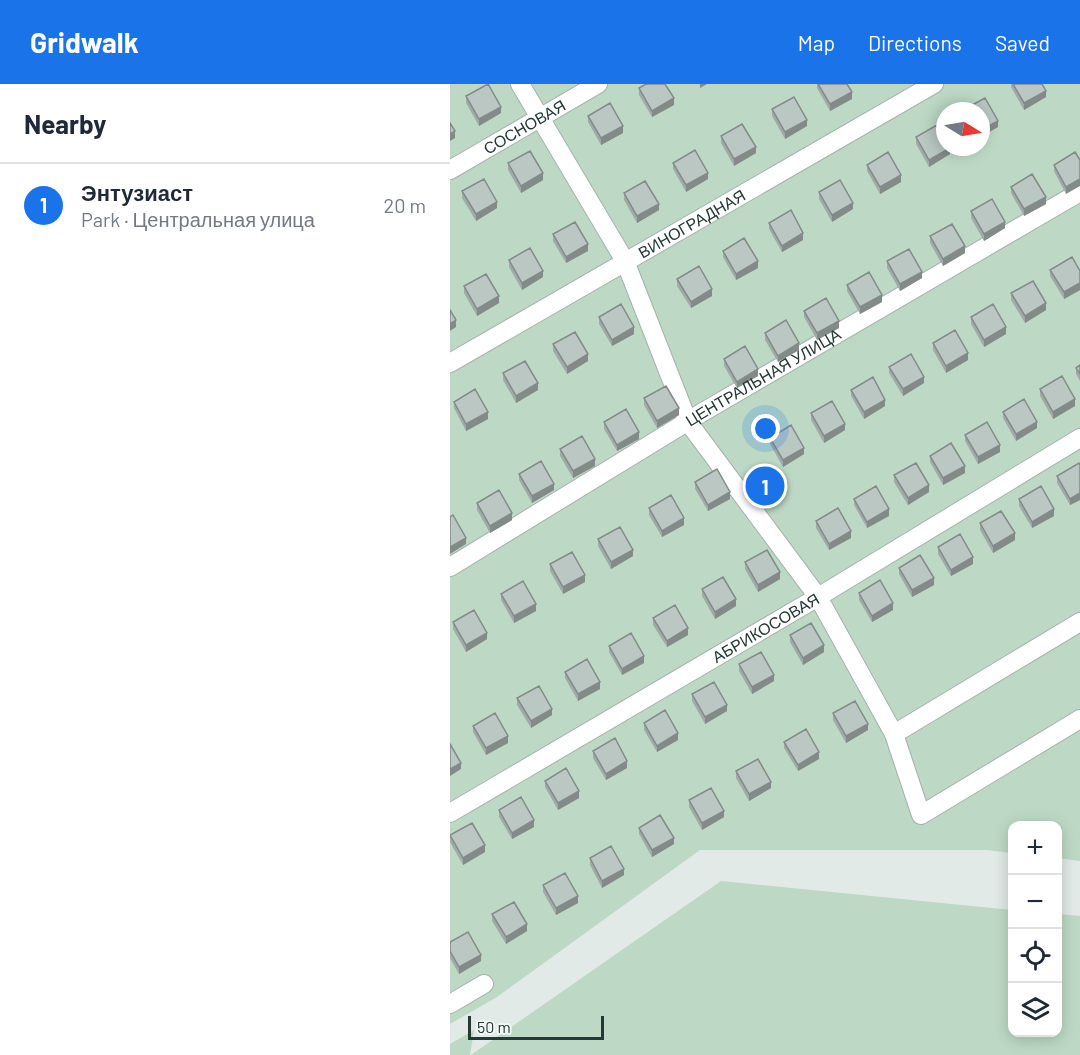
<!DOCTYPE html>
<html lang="en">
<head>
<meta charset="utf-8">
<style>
	body { margin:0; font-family:Barlow,sans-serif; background:#f6f6f7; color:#1f2937 }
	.controls { position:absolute; right:18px; bottom:18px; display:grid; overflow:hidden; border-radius:12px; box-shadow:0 3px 15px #0003 }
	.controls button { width:54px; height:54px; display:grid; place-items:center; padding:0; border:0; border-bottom:2px solid #e0e1e3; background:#fff; color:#1f2937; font:30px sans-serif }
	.compass { position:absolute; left:486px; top:18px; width:54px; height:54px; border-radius:50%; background:#fff; box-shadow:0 3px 15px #0003; rotate:101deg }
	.scale { position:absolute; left:18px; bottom:15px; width:136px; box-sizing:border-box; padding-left:6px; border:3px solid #243934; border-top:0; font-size:16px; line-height:21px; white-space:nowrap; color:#243934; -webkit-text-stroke:4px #f1f7f4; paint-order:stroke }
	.you { position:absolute; left:316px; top:345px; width:21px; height:21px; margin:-15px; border:4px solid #fff; border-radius:50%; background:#1a73e8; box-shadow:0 0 0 9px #1a73e833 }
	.badge { display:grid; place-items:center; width:39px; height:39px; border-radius:50%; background:#1a73e8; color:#fff; font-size:20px; font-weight:700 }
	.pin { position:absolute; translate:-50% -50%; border:3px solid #fff; box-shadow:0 2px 6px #0006 }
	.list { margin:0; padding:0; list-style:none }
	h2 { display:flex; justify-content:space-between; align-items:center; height:78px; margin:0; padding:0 24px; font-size:26px }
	h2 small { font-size:20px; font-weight:400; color:#747a83 }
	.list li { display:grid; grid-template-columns:39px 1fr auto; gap:18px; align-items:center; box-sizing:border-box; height:84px; padding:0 24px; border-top:2px solid #e0e1e3 }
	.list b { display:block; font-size:22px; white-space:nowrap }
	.list p { margin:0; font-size:20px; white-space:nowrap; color:#747a83 }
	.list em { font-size:20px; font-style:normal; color:#747a83 }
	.icon { flex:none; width:33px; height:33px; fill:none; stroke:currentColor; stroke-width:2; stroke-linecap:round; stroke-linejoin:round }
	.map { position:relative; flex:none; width:630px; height:971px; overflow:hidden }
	header { display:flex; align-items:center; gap:36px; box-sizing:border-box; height:84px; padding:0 30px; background:#1a73e8; color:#fff }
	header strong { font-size:28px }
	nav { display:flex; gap:33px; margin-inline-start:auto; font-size:21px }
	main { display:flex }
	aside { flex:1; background:#fff }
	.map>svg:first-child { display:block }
	.green { fill:#bdd9c5; fill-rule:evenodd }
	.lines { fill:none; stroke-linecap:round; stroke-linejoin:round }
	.minor-casing { stroke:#a5b1ad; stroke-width:20 }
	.minor { stroke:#fff; stroke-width:18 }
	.wall { fill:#a0aba7 }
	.shaded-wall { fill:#828b88 }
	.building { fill:#bac7c2; stroke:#828b88; stroke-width:1.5 }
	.labels { text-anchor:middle; stroke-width:4.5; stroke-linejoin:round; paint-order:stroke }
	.street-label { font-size:16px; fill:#243934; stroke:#f1f7f4 }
</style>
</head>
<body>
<header>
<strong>Gridwalk</strong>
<nav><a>Map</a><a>Directions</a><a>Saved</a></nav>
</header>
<main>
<aside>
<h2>Nearby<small></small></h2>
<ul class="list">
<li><span class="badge">1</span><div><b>Энтузиаст</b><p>Park · Центральная улица</p></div><em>20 m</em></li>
</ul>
</aside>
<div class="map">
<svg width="630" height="971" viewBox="0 0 630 971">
	<rect width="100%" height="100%" fill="#e1eae6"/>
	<path class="green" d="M0,0h630v777l-22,-3v-32h-46v27l-26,-3h-286l-203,147 -47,27zM495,27h36v36h-36z
		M271,797l291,29v122h46v-118l22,2v139h-609z
		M24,946l-4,25h-20v-11z"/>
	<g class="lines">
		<defs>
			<g id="minor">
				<path d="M70,0l105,177 63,161 130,175 76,137 27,81 159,-96"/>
				<path id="s1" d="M0,86l148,-86"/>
				<path id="s2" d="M0,279l484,-279"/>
				<path id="s3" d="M0,483l253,-155 377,-220"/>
				<path d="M444,650l186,-112"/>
				<path id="s4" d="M0,729l368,-216 262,-159"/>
				<path d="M0,920l34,-20"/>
			</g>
		</defs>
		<use href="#minor" class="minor-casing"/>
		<use href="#minor" class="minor"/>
	</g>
	<path class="wall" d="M367,0h30l5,15 -22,12 -13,-23z
		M561,0h31l4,13 -22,13 -13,-23z
		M189,4l35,17 -22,12 -13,-22z
		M16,12l35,17 -22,13 -13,-23z
		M322,25l35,17 -22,13 -13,-23z
		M138,32l35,17 -22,12 -13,-23z
		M271,52l35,17 -22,13 -13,-23z
		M466,53l34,17 -21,13 -13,-23z
		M630,76l-14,34 -12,-23v-6z
		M58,79l35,17 -22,13 -13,-23z
		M223,79l35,16 -22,13 -13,-23z
		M417,81l34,17 -21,12 -13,-23z
		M561,103l35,17 -22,12 -13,-23z
		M12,107l35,17 -21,13 -14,-23z
		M369,108l34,17 -21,13 -13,-23z
		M174,109l35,17 -22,13 -13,-23z
		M521,127l34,17 -21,13 -13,-23z
		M319,139l34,17 -21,12 -13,-23z
		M103,150l35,17 -22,12 -13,-22z
		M480,152l35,17 -22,13 -13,-23z
		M273,167l35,17 -22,12 -13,-23z
		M59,176l34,17 -21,13 -13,-23z
		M437,177l35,17 -22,13 -13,-23z
		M600,186l30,1v19l-16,9 -14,-23z
		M227,195l35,17 -21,12 -14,-22z
		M397,201l35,17 -22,12 -13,-23z
		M14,202l35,17 -22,13 -13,-23z
		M561,209l35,17 -21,13 -14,-23z
		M354,227l35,17 -22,12 -13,-23z
		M149,233l35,17 -22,12 -13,-22z
		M521,233l35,17 -22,13 -13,-23z
		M315,249l34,17 -21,12 -13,-22z
		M483,259l35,17 -22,13 -13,-23z
		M103,260l35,17 -21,13 -14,-23z
		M274,275l34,17 -21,12 -13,-22z
		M630,281v16l-4,-7v-6z
		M439,283l35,16 -21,13 -14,-23z
		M53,289l35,17 -22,13 -13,-23z
		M590,305l35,17 -22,13 -13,-23z
		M401,306l34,16 -21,13 -13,-23z
		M194,314l35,17 -22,13 -13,-23z
		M4,318l34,17 -22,12 -12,-23z
		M553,328l34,16 -21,13 -13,-23z
		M361,329l34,17 -21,13 -13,-23z
		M154,338l35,17 -22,12 -13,-22z
		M515,351l35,17 -22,12 -13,-23z
		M320,354l34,16 -21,13 -13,-23z
		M110,365l35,17 -22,12 -13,-22z
		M480,372l35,17 -22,12 -13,-23z
		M630,381v35l-10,5 -13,-22v-7z
		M69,390l35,16 -22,13 -13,-23z
		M444,391l35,17 -21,13 -14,-23z
		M245,398l35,17 -22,12 -13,-22z
		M404,415l35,17 -22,12 -13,-23z
		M569,415l35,17 -22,12 -13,-22z
		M27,419l35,17 -22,13 -13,-23z
		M199,424l35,17 -22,12 -13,-22z
		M366,437l35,17 -22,12 -13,-22z
		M530,439l35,17 -22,13 -13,-23z
		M148,455l35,17 -22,13 -13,-23z
		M488,463l35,17 -22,12 -13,-22z
		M295,478l35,17 -22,13 -13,-23z
		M100,480l35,18 -22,12 -13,-23z
		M449,484l35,17 -22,12 -13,-23z
		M252,505l34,17 -21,13 -13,-23z
		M409,509l34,17 -21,12 -13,-22z
		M51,510l35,17 -22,12 -13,-23z
		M203,534l35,17 -21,12 -14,-22z
		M3,538l34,17 -21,13 -13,-23z
		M340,551l34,17 -21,13 -13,-23z
		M159,562l35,17 -22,12 -13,-23z
		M289,580l35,17 -22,13 -13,-23z
		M115,588l35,17 -22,12 -13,-23z
		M242,610l35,17 -22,13 -13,-23z
		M67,614l35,17 -21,13 -14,-23z
		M383,629l35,17 -22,13 -13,-23z
		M194,639l34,17 -21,12 -13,-22z
		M23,642l35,17 -22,12 -13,-23z
		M334,658l35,17 -21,12 -14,-23z
		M143,667l34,17 -21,12 -13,-22z
		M286,687l35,17 -22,13 -13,-23z
		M95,697l34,17 -21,12 -13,-23z
		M239,716l35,17 -22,13 -13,-23z
		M49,726l35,17 -22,12 -13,-22z
		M189,744l35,16 -22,13 -13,-23z
		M0,751l35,17 -22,13 -13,-23z
		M140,774l34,17 -22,13 -12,-23z
		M93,801l35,18 -22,12 -13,-23z
		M42,830l35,17 -21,13 -14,-23z
		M0,858l31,19 -22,13 -9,-16z"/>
	<path class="shaded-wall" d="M250,0h7l-7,4z
		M596,7v6l-22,13v-7z
		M402,8v7l-22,12v-7z
		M224,14v7l-22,12v-6z
		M51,23v6l-22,13v-7z
		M357,36v6l-22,13v-7z
		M548,37v6l-17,10v-7z
		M173,42v7l-22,12v-7z
		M5,47v7l-5,3v-7z
		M306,63v6l-22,13v-7z
		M500,64v6l-21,13v-7z
		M93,89v7l-22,13v-7z
		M258,89v6l-22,13v-7z
		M451,91v7l-21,12v-7z
		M630,95v7l-14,8v-7z
		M596,113v7l-22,12v-7z
		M47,118v6l-21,13v-7z
		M403,119v6l-21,13v-7z
		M209,120v6l-22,13v-7z
		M555,138v6l-21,13v-7z
		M353,149v7l-21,12v-6z
		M138,160v7l-22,12v-6z
		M515,162v7l-22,13v-7z
		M308,177v7l-22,12v-6z
		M93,187v6l-21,13v-7z
		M472,188v6l-22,13v-7z
		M630,199v7l-16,9v-7z
		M262,205v7l-21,12v-6z
		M432,211v7l-22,12v-7z
		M49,212v7l-22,13v-7z
		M596,219v7l-21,13v-7z
		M6,236v7l-6,4v-7z
		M389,237v7l-22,12v-7z
		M184,243v7l-22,12v-6z
		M556,243v7l-22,13v-7z
		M349,259v7l-21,12v-6z
		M518,269v7l-22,13v-7z
		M138,270v7l-21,13v-7z
		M308,285v7l-21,12v-6z
		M474,293v6l-21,13v-7z
		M88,299v7l-22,13v-7z
		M625,315v7l-22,13v-7z
		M435,316v6l-21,13v-7z
		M229,324v7l-22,13v-7z
		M38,328v7l-22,12v-7z
		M587,338v6l-21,13v-7z
		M395,340v6l-21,13v-7z
		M189,348v7l-22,12v-6z
		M550,361v7l-22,12v-7z
		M354,364v6l-21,13v-7z
		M145,375v7l-22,12v-7z
		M515,382v7l-22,12v-7z
		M104,400v6l-22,13v-7z
		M479,401v7l-21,13v-7z
		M280,408v7l-22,12v-6z
		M630,409v7l-10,5v-6z
		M439,425v7l-22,12v-6z
		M604,425v7l-22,12v-6z
		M62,429v7l-22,13v-7z
		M234,434v7l-22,12v-6z
		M401,447v7l-22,12v-6z
		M565,449v7l-22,13v-7z
		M16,454v6l-16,10v-7z
		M183,466v6l-22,13v-7z
		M523,473v7l-22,12v-6z
		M330,488v7l-22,13v-7z
		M135,491v7l-22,12v-7z
		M484,494v7l-22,12v-7z
		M286,515v7l-21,13v-7z
		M443,519v7l-21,12v-6z
		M86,520v7l-22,12v-7z
		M238,544v7l-21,12v-6z
		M37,549v6l-21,13v-7z
		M374,561v7l-21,13v-7z
		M194,572v7l-22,12v-6z
		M324,591v6l-22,13v-7z
		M150,598v7l-22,12v-7z
		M277,621v6l-22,13v-7z
		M102,625v6l-21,13v-7z
		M418,640v6l-22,13v-7z
		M228,649v7l-21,12v-6z
		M58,652v7l-22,12v-7z
		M369,668v7l-21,12v-6z
		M177,677v7l-21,12v-6z
		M11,679v6l-11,7v-7z
		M321,698v6l-22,13v-7z
		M129,707v7l-21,12v-7z
		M274,727v6l-22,13v-7z
		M84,736v7l-22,12v-6z
		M224,754v6l-22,13v-7z
		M35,761v7l-22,13v-7z
		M174,785v6l-22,13v-7z
		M128,812v7l-22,12v-7z
		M77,840v7l-21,13v-7z
		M31,871v6l-22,13v-7z"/>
	<path class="building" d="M38,0l13,23 -22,12 -13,-23z
		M196,0h19l9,14 -22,13 -13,-23z
		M368,0h29l5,8 -22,12z
		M563,0h29l4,7 -22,12z
		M344,13l13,23 -22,12 -13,-23z
		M535,14l13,23 -17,9v-19l-18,-1z
		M160,19l13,23 -22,12 -13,-22z
		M0,39l5,8 -5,3z
		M292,40l14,23 -22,12 -13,-23z
		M487,41l8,13v9l5,1 -21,12 -13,-23z
		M245,66l13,23 -22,12 -13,-22z
		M80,67l13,22 -22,13 -13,-23z
		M438,68l13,23 -21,12 -13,-22z
		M625,68l5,8v19l-14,8 -12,-22z
		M582,90l14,23 -22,12 -13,-22z
		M34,95l13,23 -21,12 -14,-23z
		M390,96l13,23 -21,12 -13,-23z
		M195,97l14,23 -22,12 -13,-23z
		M542,115l13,23 -21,12 -13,-23z
		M341,126l12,23 -21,13 -13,-23z
		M125,138l13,22 -22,13 -13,-23z
		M502,140l13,22 -22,13 -13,-23z
		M294,154l14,23 -22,13 -13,-23z
		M80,164l13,23 -21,12 -13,-23z
		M459,165l13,23 -22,12 -13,-23z
		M622,173l8,14v12l-16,9 -14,-22z
		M249,182l13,23 -21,13 -14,-23z
		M419,188l13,23 -22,12 -13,-22z
		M36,190l13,22 -22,13 -13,-23z
		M583,197l13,22 -21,13 -14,-23z
		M376,214l13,23 -22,12 -13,-22z
		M171,220l13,23 -22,13 -13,-23z
		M543,220l13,23 -22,13 -13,-23z
		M0,226l6,10 -6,4z
		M336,236l13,23 -21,13 -13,-23z
		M505,246l13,23 -22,13 -13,-23z
		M125,248l13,22 -21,13 -14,-23z
		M295,262l13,23 -21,13 -13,-23z
		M461,270l13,23 -21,12 -14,-22z
		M75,277l13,22 -22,13 -13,-23z
		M630,281v9l-4,-6z
		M612,292l13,23 -22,13 -13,-23z
		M423,293l12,23 -21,12 -13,-22z
		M216,302l13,22 -22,13 -13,-23z
		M25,305l13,23 -22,12 -12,-22z
		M574,315l13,23 -21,12 -13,-22z
		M382,317l13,23 -21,12 -13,-23z
		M176,325l13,23 -22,13 -13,-23z
		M537,338l13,23 -22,12 -13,-22z
		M341,341l13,23 -21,12 -13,-22z
		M132,352l13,23 -22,12 -13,-22z
		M501,359l14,23 -22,12 -13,-22z
		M91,377l13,23 -22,12 -13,-22z
		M466,379l13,22 -21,13 -14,-23z
		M629,379l1,2v28l-10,6 -13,-23z
		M267,385l13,23 -22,13 -13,-23z
		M426,402l13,23 -22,13 -13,-23z
		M591,402l13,23 -22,13 -13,-23z
		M49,406l13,23 -22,13 -13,-23z
		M221,411l13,23 -22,13 -13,-23z
		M388,424l13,23 -22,13 -13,-23z
		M551,427l14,22 -22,13 -13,-23z
		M3,431l13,23 -16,9v-30z
		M170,443l13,23 -22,12 -13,-23z
		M510,450l13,23 -22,13 -13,-23z
		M317,466l13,22 -22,13 -13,-23z
		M122,468l13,23 -22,12 -13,-23z
		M470,471l14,23 -22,12 -13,-22z
		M273,493l13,22 -21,13 -13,-23z
		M430,496l13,23 -21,13 -13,-23z
		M73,497l13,23 -22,12 -13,-22z
		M225,521l13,23 -21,13 -14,-23z
		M24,526l13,23 -21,12 -13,-23z
		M361,539l13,22 -21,13 -13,-23z
		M181,549l13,23 -22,13 -13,-23z
		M311,568l13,23 -22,12 -13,-23z
		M137,575l13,23 -22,12 -13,-22z
		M264,598l13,23 -22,12 -13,-23z
		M89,602l13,23 -21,12 -14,-23z
		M405,617l13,23 -22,12 -13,-23z
		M215,626l13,23 -21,13 -13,-23z
		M45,629l13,23 -22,12 -13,-22z
		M356,645l13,23 -21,13 -14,-23z
		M165,654l12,23 -21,13 -13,-23z
		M0,660l11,19 -11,6z
		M308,675l13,23 -22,12 -13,-23z
		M116,684l13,23 -21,12 -13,-22z
		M261,704l13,23 -22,12 -13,-23z
		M71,713l13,23 -22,13 -13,-23z
		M210,731l14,23 -22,12 -13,-22z
		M22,739l13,22 -22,13 -13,-23z
		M161,762l13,23 -22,12 -12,-23z
		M115,789l13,23 -22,12 -13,-23z
		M64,818l13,22 -21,13 -14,-23z
		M18,848l13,23 -22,12 -9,-16v-9z"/>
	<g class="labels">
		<g class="street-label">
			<text dy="6" stroke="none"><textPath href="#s1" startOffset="86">СОСНОВАЯ</textPath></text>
			<text dy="6" stroke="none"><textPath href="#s2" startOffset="279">ВИНОГРАДНАЯ</textPath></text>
			<text dy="6" stroke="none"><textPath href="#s3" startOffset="366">ЦЕНТРАЛЬНАЯ УЛИЦА</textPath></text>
			<text dy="6" stroke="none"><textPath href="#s4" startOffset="366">АБРИКОСОВАЯ</textPath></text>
		</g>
	</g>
</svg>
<div class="controls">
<button>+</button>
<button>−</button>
<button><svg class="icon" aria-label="locate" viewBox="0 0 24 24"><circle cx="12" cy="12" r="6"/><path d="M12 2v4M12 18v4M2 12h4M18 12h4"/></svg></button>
<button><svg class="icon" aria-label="layers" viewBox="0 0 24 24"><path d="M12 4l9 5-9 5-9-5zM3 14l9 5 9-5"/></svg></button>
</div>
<svg class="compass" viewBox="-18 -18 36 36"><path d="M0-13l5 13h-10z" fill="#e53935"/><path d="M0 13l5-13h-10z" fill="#747a83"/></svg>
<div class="scale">50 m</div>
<div class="you"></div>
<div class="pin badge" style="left:315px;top:402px">1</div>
</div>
</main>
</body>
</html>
